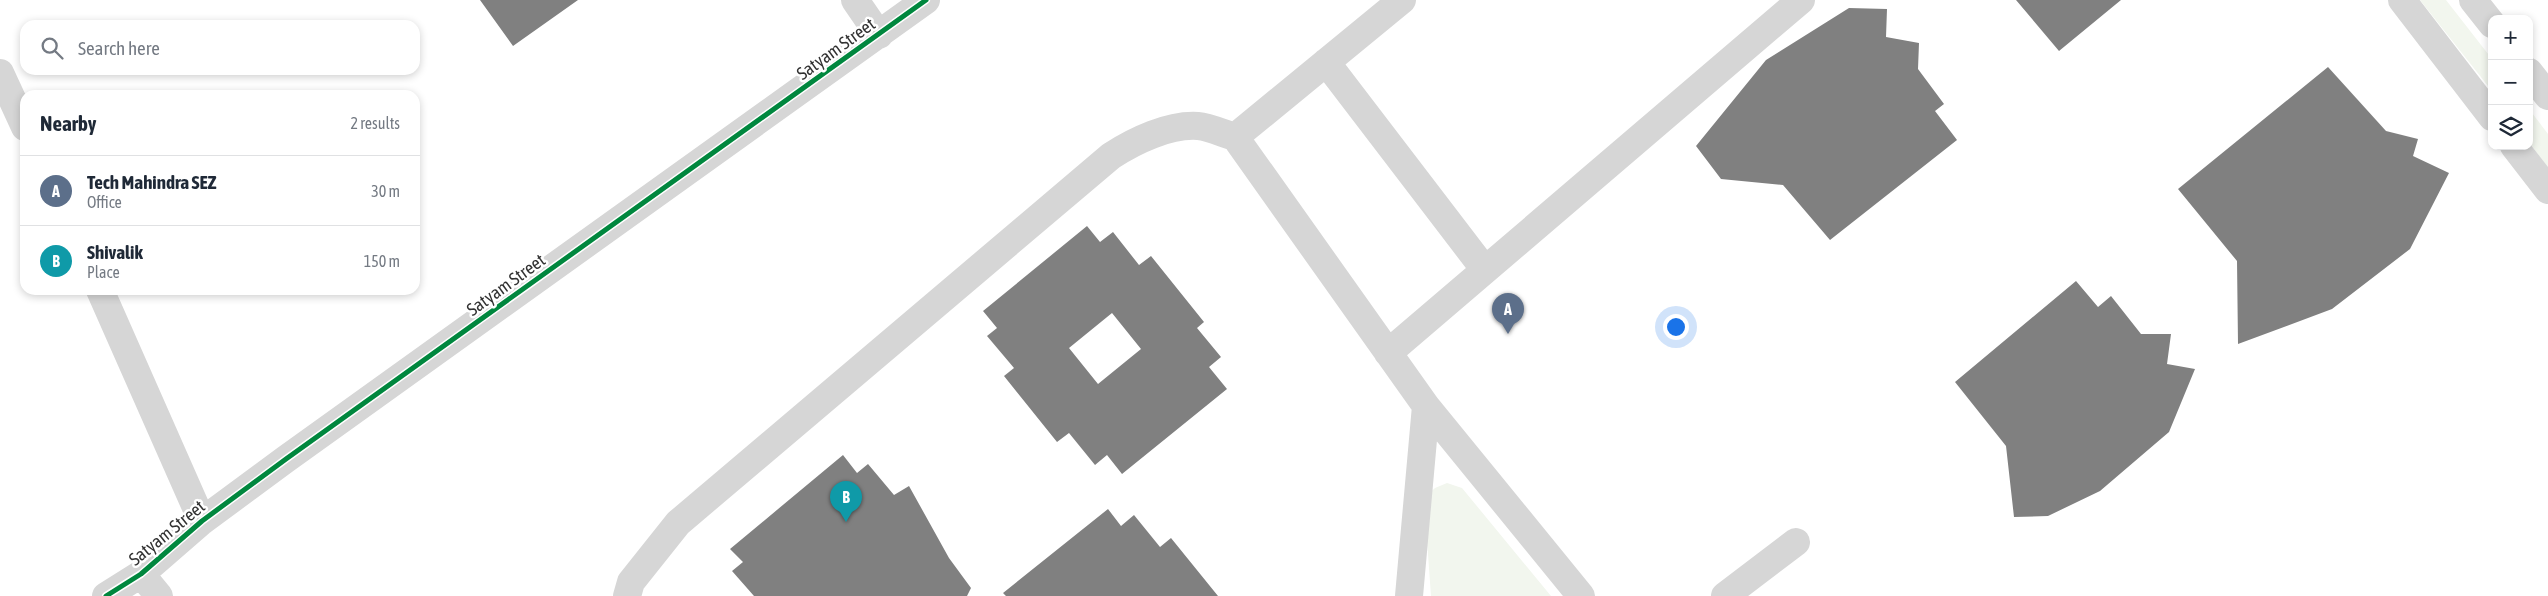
<!DOCTYPE html>
<html lang="en">
<head>
<meta charset="utf-8">
<style>
	body { margin:0; font-family:"Asap Condensed",sans-serif; background:#f6f6f7; color:#1f2937 }
	.controls { position:absolute; right:15px; top:15px; display:grid; overflow:hidden; border-radius:10px; box-shadow:0 2px 8px #0003 }
	.controls button { width:45px; height:45px; display:grid; place-items:center; padding:0; border:0; border-bottom:1px solid #e0e1e3; background:#fff; color:#1f2937; font:25px sans-serif }
	.you { position:absolute; left:1675px; top:326px; width:18px; height:18px; margin:-12px; border:4px solid #fff; border-radius:50%; background:#1a73e8; box-shadow:0 0 0 8px #1a73e833 }
	.badge { display:grid; place-items:center; width:32px; height:32px; border-radius:50%; background:#ea580c; color:#fff; font-size:16px; font-weight:700 }
	.pin { position:absolute; translate:-50% -41px; filter:drop-shadow(0 1px 2px #0008) }
	.pin::after { content:''; position:absolute; top:26px; width:18px; height:15px; background:inherit; clip-path:polygon(0 0,100% 0,50% 100%) }
	.list { margin:0; padding:0; list-style:none }
	h2 { display:flex; justify-content:space-between; align-items:center; height:65px; margin:0; padding:0 20px; font-size:21px }
	h2 small { font-size:16px; font-weight:400; color:#747a83 }
	.list li { display:grid; grid-template-columns:32px 1fr auto; gap:15px; align-items:center; box-sizing:border-box; height:70px; padding:0 20px; border-top:1px solid #e0e1e3 }
	.list b { display:block; font-size:19px; white-space:nowrap }
	.list p { margin:0; font-size:16px; white-space:nowrap; color:#747a83 }
	.list em { font-size:16px; font-style:normal; color:#747a83 }
	.icon { flex:none; width:28px; height:28px; fill:none; stroke:currentColor; stroke-width:2; stroke-linecap:round; stroke-linejoin:round }
	.map { position:relative; flex:none; width:2548px; height:596px; overflow:hidden }
	.search { position:absolute; background:#fff; box-shadow:0 2px 8px #0003; left:20px; top:20px; width:400px; height:55px; display:flex; align-items:center; gap:12px; box-sizing:border-box; padding:0 18px; border-radius:15px; color:#747a83; font-size:19px }
	.panel { position:absolute; background:#fff; box-shadow:0 2px 8px #0003; left:20px; top:90px; width:400px; height:205px; border-radius:15px }
	.map>svg:first-child { display:block }
	.green { fill:#f2f6ee }
	.building { fill:#808080; fill-rule:evenodd }
	.lines { fill:none; stroke-linecap:round; stroke-linejoin:round }
	.minor { stroke:#d6d6d6; stroke-width:28 }
	.cycleway-casing { stroke:#fff; stroke-width:8 }
	.cycleway { stroke:#00873e; stroke-width:5 }
	.labels { text-anchor:middle; stroke-width:5; stroke-linejoin:round; paint-order:stroke }
	.street-label { font-size:18px; fill:#323232; stroke:#fff }
</style>
</head>
<body>
<div class="map">
<svg width="2548" height="596" viewBox="0 0 2548 596">
	<rect width="100%" height="100%" fill="#fff"/>
	<path class="green" d="M2420,0h26l46,59v32z
		M2529,109l19,25v34l-19,-26z
		M1447,483l15,5 89,108h-120l-7,-98 11,-10z"/>
	<path class="building" d="M480,0h98l-65,46z
		M2016,0h105l-62,51z
		M1849,8l38,1 -1,28 33,6 -1,26 26,35 -9,7 22,29 -127,100 -47,-55 -62,-6 -25,-33 70,-86z
		M2328,67l58,64 32,8 -5,17 36,17 -39,76 -78,60 -94,35 -1,-83 -59,-72z
		M1087,226l13,16 13,-10 26,33 12,-9 53,66 -7,6 24,29 -12,10 18,22 -105,85 -15,-19 -12,10 -26,-32 -12,9 -53,-66 10,-8 -27,-32 10,-8 -14,-17zM1112,313l29,36 -43,35 -29,-36z
		M2076,281l22,26 13,-11 30,38h30l-4,30 28,5 -26,63 -69,59 -52,25 -34,1 -8,-71 -51,-64z
		M843,455l14,18 11,-9 26,31 15,-9 40,72 22,30 -4,8h-213l-22,-25 11,-9 -13,-13z
		M1108,509l13,17 13,-11 26,32 11,-9 47,58h-212l-3,-3z"/>
	<g class="lines">
		<path class="minor" d="M855,0l24,35
			M2402,0l90,117
			M2473,0l19,24
			M1326,62l159,208
			M2529,72l19,24
			M0,73l25,54
			M1235,137l167,-137
			M2514,146l34,44
			M100,290l102,231
			M1388,353l413,-353
			M141,574l18,22
			M106,596l35,-22 61,-53 84,-62 640,-459
			M627,596l4,-14 47,-59 433,-367c23,-15 58,-32 87,-30 12,1 26,8 37,11l191,269 155,190
			M1409,596l17,-190
			M1725,596l71,-54"/>
		<defs>
			<path id="cycleway" d="M106,596l35,-22 61,-53 84,-62 640,-459"/>
		</defs>
		<use href="#cycleway" class="cycleway-casing"/>
		<use href="#cycleway" class="cycleway"/>
	</g>
	<g class="labels">
		<g class="street-label">
			<text transform="translate(836 49) rotate(-36)" y="6">Satyam Street</text>
			<text transform="translate(506 285) rotate(-36)" y="6">Satyam Street</text>
			<text transform="translate(167 533) rotate(-39)" y="6">Satyam Street</text>
		</g>
	</g>
</svg>
<div class="controls">
<button>+</button>
<button>−</button>
<button><svg class="icon" aria-label="layers" viewBox="0 0 24 24"><path d="M12 4l9 5-9 5-9-5zM3 14l9 5 9-5"/></svg></button>
</div>
<div class="you"></div>
<div class="pin badge" style="left:1508px;top:334px;background:#5c6f8a">A</div>
<div class="pin badge" style="left:846px;top:522px;background:#0f9aa8">B</div>
<div class="search"><svg class="icon" aria-label="search" viewBox="0 0 24 24"><circle cx="10" cy="10" r="6"/><path d="M15 15l6 6"/></svg>Search here</div>
<section class="panel">
<h2>Nearby<small>2 results</small></h2>
<ul class="list">
<li><span class="badge" style="background:#5c6f8a">A</span><div><b>Tech Mahindra SEZ</b><p>Office</p></div><em>30 m</em></li>
<li><span class="badge" style="background:#0f9aa8">B</span><div><b>Shivalik</b><p>Place</p></div><em>150 m</em></li>
</ul>
</section>
</div>
</body>
</html>
